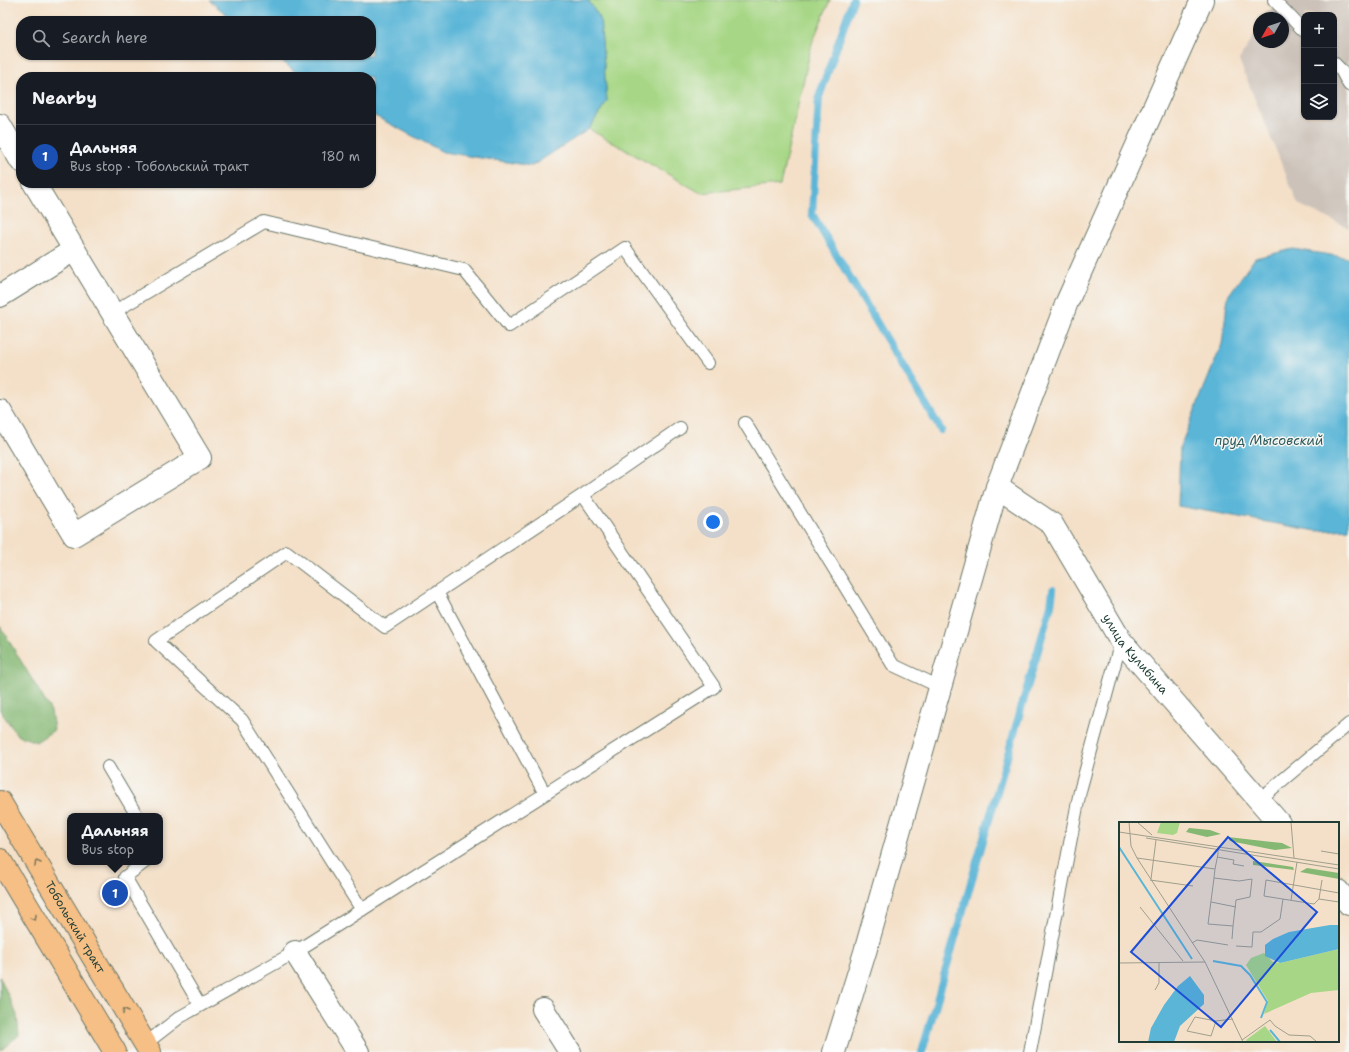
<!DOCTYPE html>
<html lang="en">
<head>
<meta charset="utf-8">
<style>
	body { margin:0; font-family:"Shantell Sans",sans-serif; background:#242831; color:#f1f3f6 }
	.controls { position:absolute; right:12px; top:12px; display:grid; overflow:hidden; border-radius:8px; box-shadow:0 1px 3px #0004 }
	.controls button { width:36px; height:36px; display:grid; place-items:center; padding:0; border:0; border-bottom:1px solid #363941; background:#171b24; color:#f1f3f6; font:20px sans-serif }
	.compass { position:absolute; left:1253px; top:12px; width:36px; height:36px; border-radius:50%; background:#171b24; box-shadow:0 1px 3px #0004; rotate:230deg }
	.you { position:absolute; left:713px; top:522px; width:14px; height:14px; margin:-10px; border:3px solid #fff; border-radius:50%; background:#1a73e8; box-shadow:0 0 0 6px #1a73e833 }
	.badge { display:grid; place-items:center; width:26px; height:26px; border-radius:50%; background:#ea580c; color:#fff; font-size:13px; font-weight:700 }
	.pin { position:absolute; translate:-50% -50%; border:2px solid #fff; box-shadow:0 1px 4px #0006 }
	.popup { position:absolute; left:67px; top:813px; width:96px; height:52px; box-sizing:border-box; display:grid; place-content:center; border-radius:8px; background:#171b24; filter:drop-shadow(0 1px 3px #0005); font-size:13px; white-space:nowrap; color:#9ea1a6 }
	.popup b { font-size:15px; color:#f1f3f6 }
	.popup::after { content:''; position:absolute; left:50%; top:100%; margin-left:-8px; border:8px solid transparent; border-top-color:#171b24 }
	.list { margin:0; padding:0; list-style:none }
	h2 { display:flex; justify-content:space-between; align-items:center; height:52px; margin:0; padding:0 16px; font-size:17px }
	h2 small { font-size:13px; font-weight:400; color:#9ea1a6 }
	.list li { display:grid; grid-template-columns:26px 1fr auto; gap:12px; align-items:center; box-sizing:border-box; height:64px; padding:0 16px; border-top:1px solid #363941 }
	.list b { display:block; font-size:15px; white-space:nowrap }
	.list p { margin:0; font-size:13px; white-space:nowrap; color:#9ea1a6 }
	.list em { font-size:13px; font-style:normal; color:#9ea1a6 }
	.icon { flex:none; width:22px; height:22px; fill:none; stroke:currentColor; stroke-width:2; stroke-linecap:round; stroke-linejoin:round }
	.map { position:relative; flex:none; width:1349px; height:1052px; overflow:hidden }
	.search { position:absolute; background:#171b24; box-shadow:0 1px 3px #0004; left:16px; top:16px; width:360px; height:44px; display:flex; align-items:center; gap:10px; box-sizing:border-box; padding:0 14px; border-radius:16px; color:#9ea1a6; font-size:15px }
	.panel { position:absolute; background:#171b24; box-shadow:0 1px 3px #0004; left:16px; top:72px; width:360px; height:116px; border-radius:16px }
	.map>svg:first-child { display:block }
	.industrial { fill:#ccc2b9; fill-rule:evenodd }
	.green { fill:#a7d786; stroke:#638a5d }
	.forest { fill:#85b873; stroke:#527a54 }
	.water { fill:#5ab5d7; stroke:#3c7986 }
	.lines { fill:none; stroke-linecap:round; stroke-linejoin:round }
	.stream { stroke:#5ab5d7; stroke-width:8 }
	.lane-casing { stroke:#6a7668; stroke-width:14 }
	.street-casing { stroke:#6a7668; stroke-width:24 }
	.primary-casing { stroke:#6a7668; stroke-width:24 }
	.lane { stroke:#fff; stroke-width:12 }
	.street { stroke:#fff; stroke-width:22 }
	.primary { stroke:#f5bf86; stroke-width:22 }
	.oneway { stroke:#7f7859 }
	.labels { text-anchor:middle; stroke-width:3; stroke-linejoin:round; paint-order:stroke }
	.street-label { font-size:12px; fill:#1f3d34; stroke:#f6f6f2 }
	.water-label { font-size:13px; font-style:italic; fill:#2e5b5d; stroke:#f6f6f2 }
	.inset-river { fill:none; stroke:#5ab5d7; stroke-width:2 }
	.inset-road { fill:none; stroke:#9f9f8d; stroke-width:1 }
	.view { fill:#1d4ed8; fill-opacity:0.15; stroke:#1d4ed8; stroke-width:2 }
	.inset-edge { fill:none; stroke:#1f3d34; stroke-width:2 }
</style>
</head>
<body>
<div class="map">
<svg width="1349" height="1052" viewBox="0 0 1349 1052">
	<rect width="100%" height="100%" fill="#f6f6f2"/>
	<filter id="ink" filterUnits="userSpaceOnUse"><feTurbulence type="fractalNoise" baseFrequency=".025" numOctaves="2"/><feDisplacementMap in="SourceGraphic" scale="8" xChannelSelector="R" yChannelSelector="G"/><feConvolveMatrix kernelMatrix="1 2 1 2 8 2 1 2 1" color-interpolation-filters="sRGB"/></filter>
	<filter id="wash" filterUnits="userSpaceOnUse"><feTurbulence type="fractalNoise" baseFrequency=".012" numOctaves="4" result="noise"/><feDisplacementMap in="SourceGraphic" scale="16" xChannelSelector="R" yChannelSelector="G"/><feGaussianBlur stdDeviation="0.9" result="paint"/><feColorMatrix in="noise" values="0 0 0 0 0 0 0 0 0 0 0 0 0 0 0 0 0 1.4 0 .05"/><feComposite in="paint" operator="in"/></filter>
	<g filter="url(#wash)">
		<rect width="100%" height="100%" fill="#f4e0c8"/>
		<path class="industrial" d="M1277,0h72v228l-51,-24 -59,-144 20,-32v14h24v-24h-18zM1304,15h30v102h-30z"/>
		<path class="green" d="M588,0h242l-18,43 -32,142 -79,8 -112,-64 18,-28 -7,-82z"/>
		<path class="forest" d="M0,626l51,85 3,19 -18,12 -19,-7 -17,-25z
			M0,977l17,38 2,20 -19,16z"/>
		<path class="water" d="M209,0h379l12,18 7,83 -18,28 -57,37 -89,-14 -72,-38v-37h-70l-26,-22h96v-34h-137z
			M1293,249l56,9v271l-32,2 -139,-25 2,-59 42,-103 6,-48 27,-38z"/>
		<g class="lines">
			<path class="stream" d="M853,0l-34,97 -7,117 129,216
				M922,1052l129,-447 2,-15"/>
		</g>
	</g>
	<g filter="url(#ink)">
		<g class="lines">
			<defs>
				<path id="lane" d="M1274,0l30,31
					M1334,63l7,7 8,15
					M112,313l152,-91 200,48 45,56 116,-78 83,115
					M745,423l148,242 47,22
					M583,495l97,-67
					M437,592l108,202
					M108,767l29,49
					M1259,800l90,-76
					M145,862l-20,15 75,128
					M145,1044l35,-27 115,-65 419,-265 -131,-192 -198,132 -98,-75 -131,89 86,79 120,190
					M1030,1052l50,-261 41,-150"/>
				<g id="street">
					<path d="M0,125l21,36"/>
					<path d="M0,296l74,-46"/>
					<path d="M0,411l74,124 126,-77 -166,-275"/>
					<path id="s1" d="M997,487l55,37 69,117 158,182"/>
					<path d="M1338,891l11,13"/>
					<path d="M295,952l63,100"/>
					<path d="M543,1009l27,43"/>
					<path d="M834,1052l31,-100 132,-465 70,-185 135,-302"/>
				</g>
				<g id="primary">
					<path id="s2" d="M0,802l150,250"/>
					<path d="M0,860l115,192"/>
				</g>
			</defs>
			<use href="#lane" class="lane-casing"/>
			<use href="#street" class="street-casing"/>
			<use href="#primary" class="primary-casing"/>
			<use href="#lane" class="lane"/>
			<use href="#street" class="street"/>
			<use href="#primary" class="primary"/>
		</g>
		<defs><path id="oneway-chevron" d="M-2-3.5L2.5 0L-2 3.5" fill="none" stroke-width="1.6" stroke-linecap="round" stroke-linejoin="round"/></defs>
		<g class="oneway">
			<use href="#oneway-chevron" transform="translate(37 863) rotate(-121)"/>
			<use href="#oneway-chevron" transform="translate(34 918) rotate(59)"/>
			<use href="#oneway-chevron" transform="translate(125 1011) rotate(-121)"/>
		</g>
	</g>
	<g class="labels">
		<g class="street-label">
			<text dy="4" stroke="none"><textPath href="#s1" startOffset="221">улица Кулибина</textPath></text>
			<text dy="4" stroke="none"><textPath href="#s2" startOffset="146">Тобольский тракт</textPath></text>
		</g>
		<g class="water-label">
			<text x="1269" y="445">пруд Мысовский</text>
		</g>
	</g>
	<g transform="translate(1119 822)">
		<rect width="220" height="220" fill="#f4e0c8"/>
		<path d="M42,0h19l-3,11 -4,2 -16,-2zM220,127v41l-28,3 -47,21 4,-13 -22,-36 5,-7 13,-5 9,9 7,1zM146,204l12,16h-30l-1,-2z" fill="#a7d786"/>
		<path d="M70,6l21,2 11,4 -14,3 -21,-5zM109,15l54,6 10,5 -17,2 -45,-9zM134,39l40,6 1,3 -41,-5zM188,46l32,5v6l-39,-7z" fill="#85b873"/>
		<path d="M211,103h9v24l-59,14 -15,-7v-11l8,-6 16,-7zM71,154l14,19v9l-24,22 -6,16h-26l3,-14 13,-23 14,-19z" fill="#5ab5d7"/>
		<path class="inset-river" d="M0,25l73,112M94,139l28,5 9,9 17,27 -6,16M151,208l10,12"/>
		<path class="inset-road" d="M10,0l1,12M18,0l15,13M172,0l3,36M0,10l220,33M11,12l1,12 6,12 68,104 38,80M27,16l193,31M202,29l18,3M98,35l17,3 -1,4 11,2M18,36l78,11M95,56l25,3 13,-2 -2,18 -14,3 -3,26 -25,-2 6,-46 1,-9 3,-15v-4M32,57l5,-39M31,58l43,6M220,71l-73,-13 -2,16 50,8 5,-5 20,3M200,77l3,-19M172,78l6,-38M92,80l25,5M21,85l43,54M113,117l1,-13M73,121l5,-3 31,5M117,124l16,1 1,-15h8l19,-13 3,-20M0,141l86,-1M36,168l4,-7v-21M97,199l-5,15 -24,-5 8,-14 21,4 17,-2M123,218l28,-20 5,6 14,9 21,1 7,6"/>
		<path class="view" d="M109,15l89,75 -96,115 -90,-75z"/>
		<rect width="220" height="220" class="inset-edge"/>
	</g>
</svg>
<div class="controls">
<button>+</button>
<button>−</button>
<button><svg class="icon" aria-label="layers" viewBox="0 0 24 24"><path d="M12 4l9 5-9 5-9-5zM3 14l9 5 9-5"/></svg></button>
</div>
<svg class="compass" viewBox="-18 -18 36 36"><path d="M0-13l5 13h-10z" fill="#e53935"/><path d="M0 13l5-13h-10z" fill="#9ea1a6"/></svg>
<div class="you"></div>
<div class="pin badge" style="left:115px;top:893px;background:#1a4fb4">1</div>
<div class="popup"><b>Дальняя</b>Bus stop</div>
<div class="search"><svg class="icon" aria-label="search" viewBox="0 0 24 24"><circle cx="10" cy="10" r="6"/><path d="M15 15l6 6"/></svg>Search here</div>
<section class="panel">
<h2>Nearby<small></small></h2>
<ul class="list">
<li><span class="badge" style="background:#1a4fb4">1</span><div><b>Дальняя</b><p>Bus stop · Тобольский тракт</p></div><em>180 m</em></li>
</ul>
</section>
</div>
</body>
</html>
